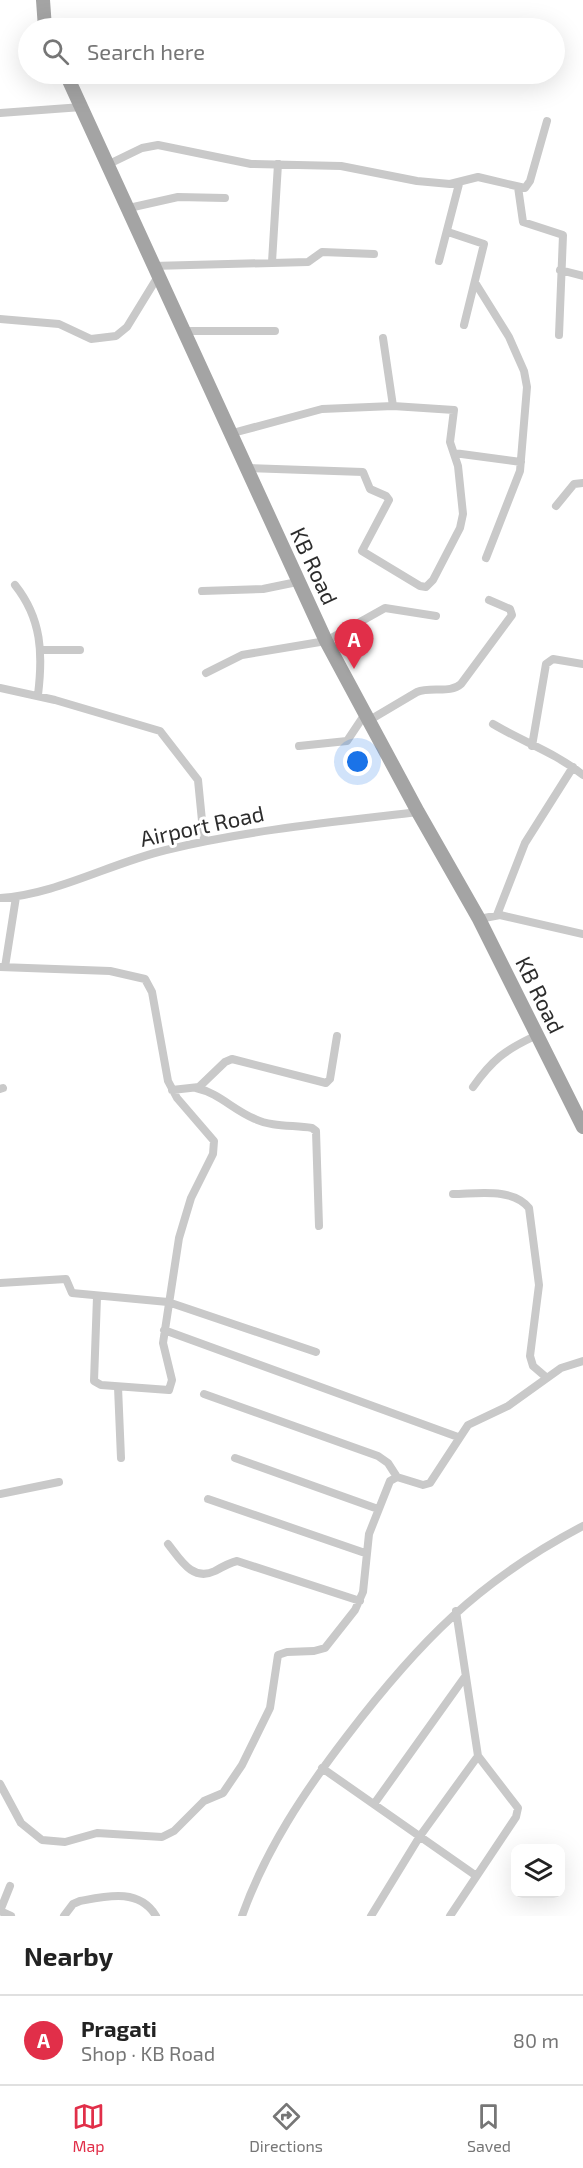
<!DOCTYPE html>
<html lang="en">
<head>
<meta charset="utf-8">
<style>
	body { margin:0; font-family:"Exo 2",sans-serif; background:#f2f2f2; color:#222 }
	.controls { position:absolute; right:18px; bottom:18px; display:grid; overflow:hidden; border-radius:12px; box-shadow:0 6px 24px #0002 }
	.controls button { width:54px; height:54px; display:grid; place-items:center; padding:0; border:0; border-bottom:2px solid #e0e0e0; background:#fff; color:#222; font:30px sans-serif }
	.you { position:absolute; left:358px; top:762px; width:21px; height:21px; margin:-15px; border:4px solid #fff; border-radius:50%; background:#1a73e8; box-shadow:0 0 0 9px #1a73e833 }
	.badge { display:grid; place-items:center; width:39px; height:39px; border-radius:50%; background:#e12f49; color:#fff; font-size:20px; font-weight:700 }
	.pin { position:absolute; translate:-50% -50px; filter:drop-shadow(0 2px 3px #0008) }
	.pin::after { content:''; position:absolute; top:32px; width:21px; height:18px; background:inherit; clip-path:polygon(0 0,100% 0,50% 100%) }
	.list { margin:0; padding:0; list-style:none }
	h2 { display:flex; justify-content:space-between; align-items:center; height:78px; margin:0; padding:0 24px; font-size:26px }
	h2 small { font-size:20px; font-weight:400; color:#767676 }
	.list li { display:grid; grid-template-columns:39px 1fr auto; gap:18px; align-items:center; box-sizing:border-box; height:90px; padding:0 24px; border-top:2px solid #e0e0e0 }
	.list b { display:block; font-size:22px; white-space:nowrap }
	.list p { margin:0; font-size:20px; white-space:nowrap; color:#767676 }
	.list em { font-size:20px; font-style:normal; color:#767676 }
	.icon { flex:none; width:33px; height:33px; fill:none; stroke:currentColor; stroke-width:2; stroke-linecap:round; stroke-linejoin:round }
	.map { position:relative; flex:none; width:583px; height:1916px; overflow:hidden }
	.search { position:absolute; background:#fff; box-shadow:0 6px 24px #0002; left:18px; right:18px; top:18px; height:66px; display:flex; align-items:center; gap:15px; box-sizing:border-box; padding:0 21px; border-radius:33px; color:#767676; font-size:22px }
	.sheet { height:168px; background:#fff }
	nav { display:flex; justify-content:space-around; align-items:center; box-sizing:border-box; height:84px; border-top:2px solid #e0e0e0; background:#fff; font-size:16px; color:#767676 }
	nav a { display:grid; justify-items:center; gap:3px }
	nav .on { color:#e12f49 }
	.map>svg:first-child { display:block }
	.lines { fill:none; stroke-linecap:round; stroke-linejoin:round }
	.street { stroke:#c9c9c9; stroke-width:8 }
	.primary { stroke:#a4a4a4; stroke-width:14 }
	.labels { text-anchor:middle; stroke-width:6; stroke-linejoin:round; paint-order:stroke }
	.street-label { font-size:22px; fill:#2c2c2c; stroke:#fff }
</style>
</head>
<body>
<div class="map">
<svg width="583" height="1916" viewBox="0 0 583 1916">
	<rect width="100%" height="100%" fill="#fff"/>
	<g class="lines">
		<path class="street" d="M0,113l82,-6
			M109,164l33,-16 16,-3 93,19 90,2 76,15 33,3 28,-7 47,11 5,-7 17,-60
			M518,187l5,35 40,13 -4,100
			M129,208l49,-11 47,1
			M448,232l36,12 -20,81
			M439,261l20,-77
			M272,262l6,-98
			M152,266l156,-4 14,-10 52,2
			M560,270l23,6
			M476,284l33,53 15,34 3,16 -7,84 -34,87
			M0,319l59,5 32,15 25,-3 11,-9 30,-49
			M182,331h93
			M383,338l10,68
			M229,434l93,-25 71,-3 61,4 -4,32 8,24 5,48 -3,14 -27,52 -7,7 -6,-1 -58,-35 27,-51 -3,-4 -16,-7 -7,-17 -118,-4
			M454,453l67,9
			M556,506l18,-22 9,-1
			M15,585c27,34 28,69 23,110
			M202,591l61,-2 34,-7
			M41,650h39
			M206,673l36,-18 84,-14 59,-33 51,8
			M0,688l55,12 105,31 38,49 6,61
			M368,721l49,-29c14,-6 33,2 44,-8l51,-69 -2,-6 -21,-9
			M493,724c30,18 63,29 90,51
			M299,746l48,-5 18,-27
			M532,746l14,-82 7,-5 30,5
			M0,898c55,-3 111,-35 166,-48 83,-20 167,-28 252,-38
			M497,915l28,-72 48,-76
			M479,919l21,-4 83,19
			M0,967l110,4 35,8 7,13 16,89 9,17 37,43 -1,13 -22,44 -12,40 -16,105 9,37 -3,10 -68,-5 -7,-4 3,-84
			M5,967l11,-70
			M473,1087c19,-27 32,-37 62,-51
			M196,1088c23,5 37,22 59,31 17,8 38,6 57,9l4,3 3,95
			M0,1089l3,-1
			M172,1090l27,-3 26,-25 7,-3 94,24 4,-4 7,-43
			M453,1194c23,0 59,-7 76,14l10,77 -9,71 3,10 14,12
			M0,1283l66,-4 6,14 96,9 148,50
			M164,1330l294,107
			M118,1387l3,71
			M204,1394l174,62 10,7 9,14
			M235,1458l143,51
			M0,1494l59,-12
			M208,1499l157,54
			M168,1544c12,15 24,38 47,27 7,-4 14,-8 22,-10l123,40
			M322,1768l153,107
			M0,1784l21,39 21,17 23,2 32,-9 65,4 12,-6 30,-30 19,-8 19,-28 28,-57 8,-53 9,-3 27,-1 11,-3 30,-38 8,-18 6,-58 21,-53 7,-4 26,8 7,-2 38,-58 40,-19 53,-38 22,-7
			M374,1804l90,-126
			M10,1886l-10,25 11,5
			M64,1916l9,-12 7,-3c27,-5 59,-13 76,15
			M242,1916c24,-67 62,-124 105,-180 71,-93 131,-155 236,-210
			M371,1916l49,-80 58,-80
			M450,1916l66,-99 2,-9 -40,-52 -22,-145"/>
		<path class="primary" d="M43,0l2,28
			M66,74l260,567 92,171 61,107 104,208"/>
	</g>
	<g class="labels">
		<g class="street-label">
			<text transform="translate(314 566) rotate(65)" y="8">KB Road</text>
			<text transform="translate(202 826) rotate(-12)" y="8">Airport Road</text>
			<text transform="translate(540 995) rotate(64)" y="8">KB Road</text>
		</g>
	</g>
</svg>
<div class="controls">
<button><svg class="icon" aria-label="layers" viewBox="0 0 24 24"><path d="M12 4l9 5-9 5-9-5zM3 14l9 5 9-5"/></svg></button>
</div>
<div class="you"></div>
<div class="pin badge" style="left:354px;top:669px">A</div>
<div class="search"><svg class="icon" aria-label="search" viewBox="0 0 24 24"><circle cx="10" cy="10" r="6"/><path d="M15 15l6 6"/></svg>Search here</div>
</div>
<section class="sheet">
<h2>Nearby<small></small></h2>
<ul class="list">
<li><span class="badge">A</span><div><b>Pragati</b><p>Shop · KB Road</p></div><em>80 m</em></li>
</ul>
</section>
<nav>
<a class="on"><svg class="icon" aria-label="map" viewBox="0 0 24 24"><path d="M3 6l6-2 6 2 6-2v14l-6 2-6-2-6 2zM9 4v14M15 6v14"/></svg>Map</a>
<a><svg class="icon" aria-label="directions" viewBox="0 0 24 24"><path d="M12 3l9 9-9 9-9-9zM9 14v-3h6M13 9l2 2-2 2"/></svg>Directions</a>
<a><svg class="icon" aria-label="saved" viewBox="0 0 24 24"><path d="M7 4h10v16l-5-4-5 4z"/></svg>Saved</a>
</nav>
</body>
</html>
